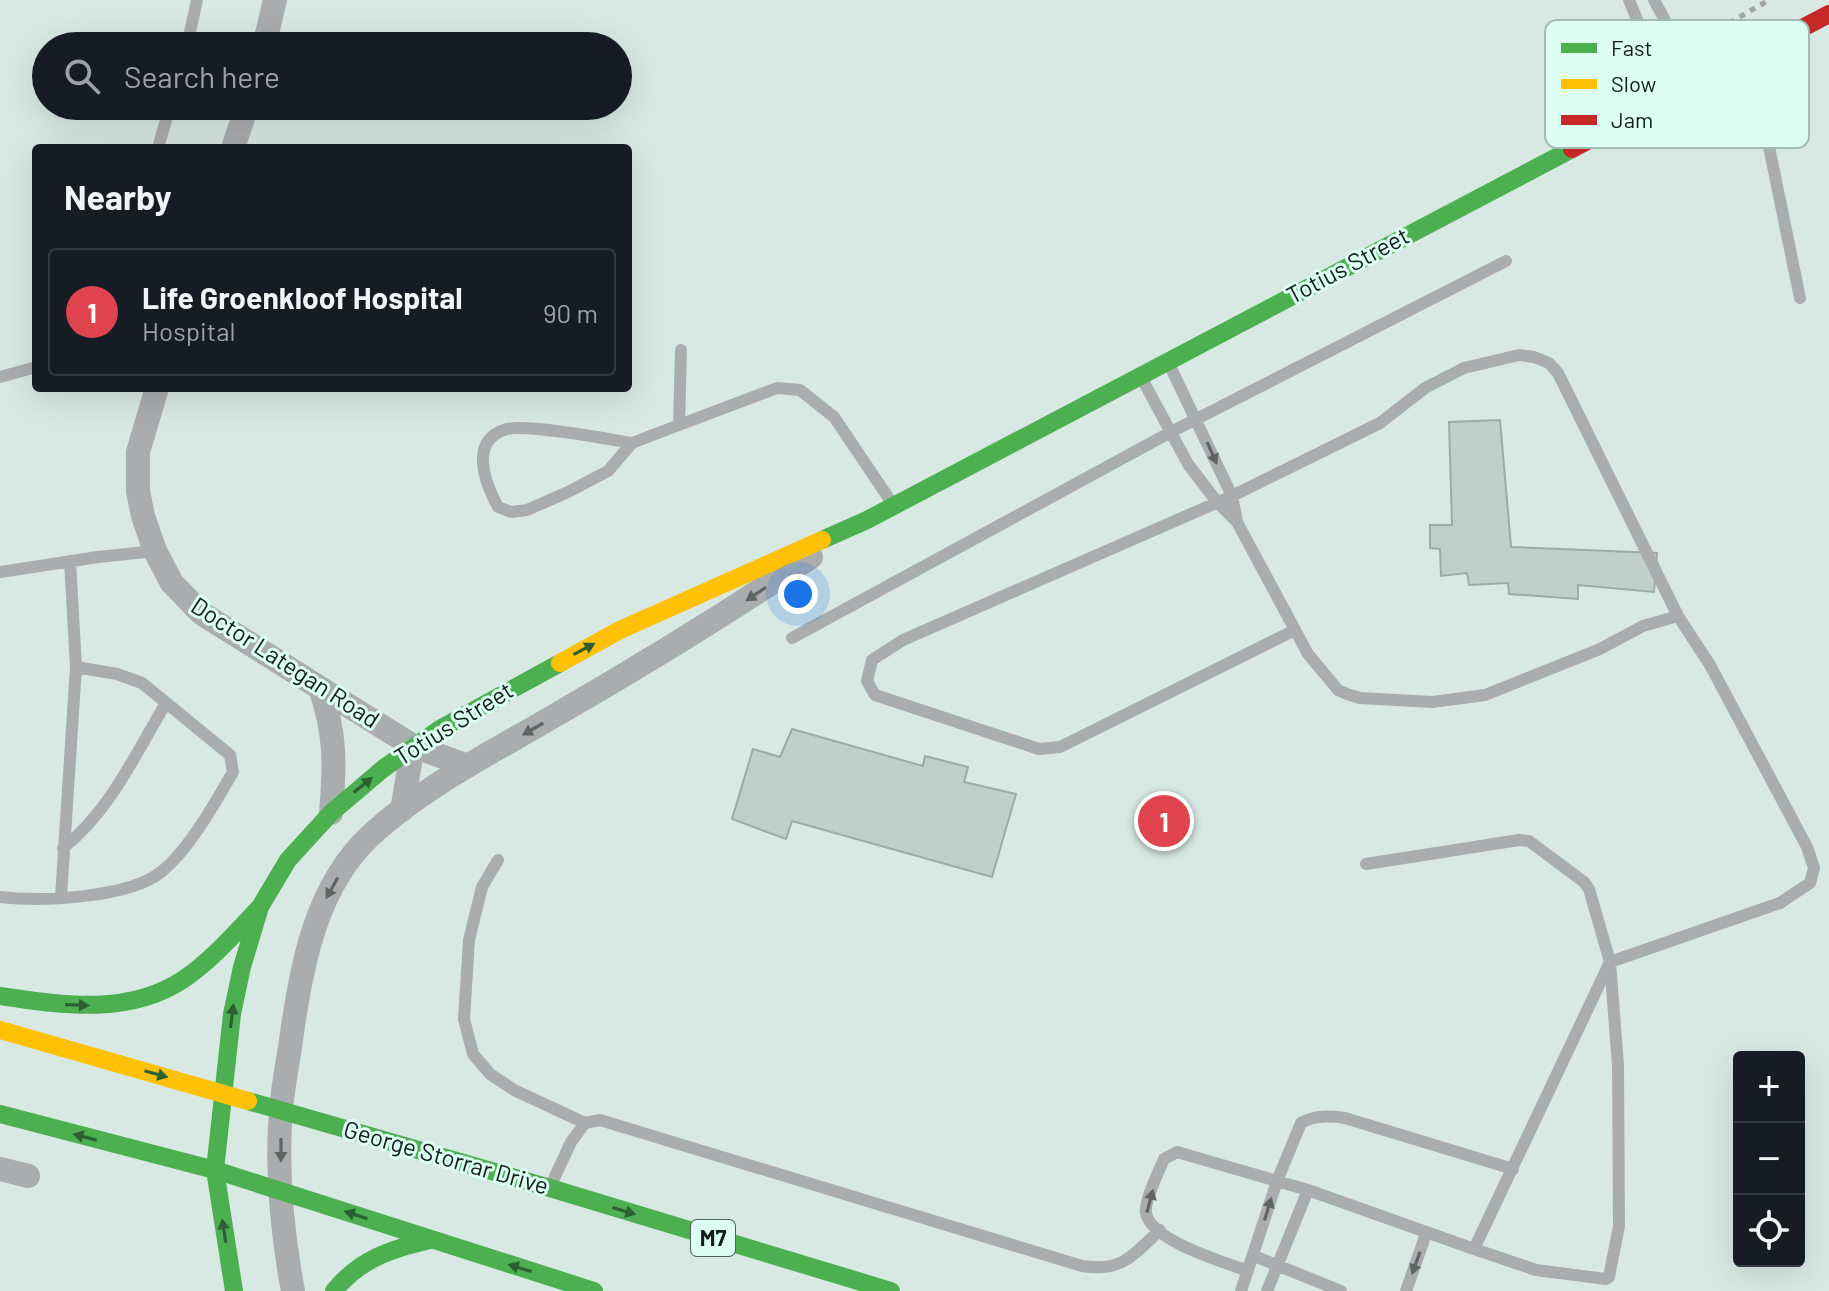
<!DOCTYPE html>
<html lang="en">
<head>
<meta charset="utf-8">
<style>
	body { margin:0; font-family:Barlow,sans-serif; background:#20242c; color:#f1f3f6 }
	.controls { position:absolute; right:24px; bottom:24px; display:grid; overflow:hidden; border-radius:8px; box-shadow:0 8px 32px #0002 }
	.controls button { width:72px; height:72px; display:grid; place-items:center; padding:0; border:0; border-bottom:2px solid #363941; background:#171b24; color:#f1f3f6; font:40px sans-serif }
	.you { position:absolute; left:798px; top:594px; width:28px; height:28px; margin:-20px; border:6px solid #fff; border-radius:50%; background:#1a73e8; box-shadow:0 0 0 12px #1a73e833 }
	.badge { display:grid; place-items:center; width:52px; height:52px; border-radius:50%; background:#2563eb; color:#fff; font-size:26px; font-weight:700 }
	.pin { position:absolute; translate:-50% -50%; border:4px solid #fff; box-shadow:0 2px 8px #0006 }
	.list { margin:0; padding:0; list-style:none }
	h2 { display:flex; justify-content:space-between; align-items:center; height:104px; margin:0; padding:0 32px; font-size:34px }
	h2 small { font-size:26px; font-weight:400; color:#9ea1a6 }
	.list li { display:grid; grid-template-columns:52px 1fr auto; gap:24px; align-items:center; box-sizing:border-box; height:128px; margin:0 16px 16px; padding:0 16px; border:2px solid #363941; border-radius:8px }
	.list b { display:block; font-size:30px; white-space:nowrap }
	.list p { margin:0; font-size:26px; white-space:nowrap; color:#9ea1a6 }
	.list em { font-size:26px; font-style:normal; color:#9ea1a6 }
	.icon { flex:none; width:44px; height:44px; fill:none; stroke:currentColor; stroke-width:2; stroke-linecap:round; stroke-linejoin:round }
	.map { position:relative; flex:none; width:1829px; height:1291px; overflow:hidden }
	.search { position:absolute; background:#171b24; box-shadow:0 8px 32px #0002; left:32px; top:32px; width:600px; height:88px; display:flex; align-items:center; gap:20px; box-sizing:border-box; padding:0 28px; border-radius:44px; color:#9ea1a6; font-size:30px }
	.panel { position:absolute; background:#171b24; box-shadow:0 8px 32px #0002; left:32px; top:144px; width:600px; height:248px; border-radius:8px }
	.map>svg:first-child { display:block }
	.building { fill:#c1cfca; stroke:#9daba6; stroke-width:2 }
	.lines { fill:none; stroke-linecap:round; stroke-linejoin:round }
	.path { stroke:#a2a6a6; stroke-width:5; stroke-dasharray:6 6; stroke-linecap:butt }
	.lane { stroke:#aaadad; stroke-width:12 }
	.street { stroke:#aaadad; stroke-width:24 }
	.fast { stroke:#4caf50; stroke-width:18 }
	.slow { stroke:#ffc107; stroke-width:18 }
	.jam { stroke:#c62828; stroke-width:18 }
	.oneway { fill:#5e6664 }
	.oneway2 { fill:#2c5f32 }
	.labels { text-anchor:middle; stroke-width:6; stroke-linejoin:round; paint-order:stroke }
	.shield { fill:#ddfff3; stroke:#4f625b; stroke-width:2 }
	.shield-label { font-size:22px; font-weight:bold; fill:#121e1a }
	.street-label { font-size:24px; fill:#121e1a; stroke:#ddfff3 }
	.key { fill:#ddfff3; stroke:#a0bcb2; stroke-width:2 }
	.key-label { font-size:22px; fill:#121e1a }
</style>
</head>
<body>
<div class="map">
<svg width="1829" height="1291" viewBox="0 0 1829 1291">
	<rect width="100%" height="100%" fill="#d8e9e3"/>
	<path class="building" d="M1500,420l11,127 146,6 -3,39 -76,-7v14l-69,-5 -1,-11 -39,2 -2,-12 -26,3 -1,-27 -10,-1v-23h22l-3,-103z
		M792,729l131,37 2,-10 43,11 -4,15 52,12 -24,83 -200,-56 -6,18 -54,-20 21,-70 27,8z"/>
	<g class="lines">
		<path class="path" d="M1698,41l71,-41"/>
		<path class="lane" d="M1629,0l39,95
			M1654,0l44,82
			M187,46l10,-46
			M1751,59l49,239
			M158,148l12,-42
			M681,350l-2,75 98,-37 23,2 34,27 58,86
			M1169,364l63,132 5,26
			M0,377l36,-10
			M1141,377l47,87 29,38 20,20 71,132 30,36 9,4 13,4 72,4 53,-7 115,-46 43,-23 35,-10 32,49 97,182 7,21 -4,15 -30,20 -170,59 8,103 1,161 -10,51 -3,2 -70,-9 -62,-21
			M632,443c-26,-4 -102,-19 -125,-14 -39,11 -22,54 -9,78l13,5 16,-2 41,-18 40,-21 24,-28 47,-18
			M0,572l98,-15 57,-6
			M1295,630l-235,117 -21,2 -164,-54 -8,-14 5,-21 31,-20 329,-144 148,-73 45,-35 39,-20 55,-13 15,2 15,6 9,10 120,243
			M792,638l379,-206 335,-171
			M63,848c47,-37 73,-95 103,-145
			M498,860l-16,27 -13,53 -5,79 9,35 17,20 24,16 71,33
			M0,897c40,5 129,1 161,-25 28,-22 54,-69 72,-100l-3,-17 -88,-72 -25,-9 -41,-7
			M61,897l15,-230 -6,-106
			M551,1185l20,-43 14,-19 15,-3 482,146c41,6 50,-10 78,-36
			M1254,1256l87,35
			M1248,1271c-24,-9 -97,-30 -102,-58 -2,-12 13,-42 18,-54l13,-7 131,38 166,59 136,-287 -21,-73 -5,-7 -55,-41 -10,-1 -153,24
			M1241,1291l36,-110 24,-58c14,-8 28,-7 44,-5l168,51
			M1267,1291l41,-101
			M1406,1291l20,-57"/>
		<path class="street" d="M264,46l11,-46
			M233,148l14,-42
			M157,388l-19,64v39l5,25 12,35 17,32 29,30 119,75 93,58 55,20
			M320,688c16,46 15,77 11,125
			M402,810l11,-64
			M0,1169l28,7
			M293,1291c-11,-59 -17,-121 -12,-181 2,-26 8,-52 11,-77 10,-71 25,-148 79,-198 53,-49 122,-83 183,-119 87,-50 173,-103 257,-159"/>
		<path class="fast" d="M822,540l45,-20 705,-371
			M0,996c62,9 129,20 184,-17 29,-20 52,-47 76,-72
			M248,1101l302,87 341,103
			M0,1114l215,56 379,121
			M234,1291l-19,-121 17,-156 10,-47 18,-60 28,-47 43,-47 53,-45 56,-39 120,-66
			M334,1291c26,-32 57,-42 96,-51"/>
		<path class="slow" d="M560,663l60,-33 202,-90
			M0,1030l248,71"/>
		<path class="jam" d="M1572,149l257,-135"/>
	</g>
	<defs><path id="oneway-solid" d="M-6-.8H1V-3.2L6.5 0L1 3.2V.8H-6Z" transform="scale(2)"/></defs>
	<g class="oneway">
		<use href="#oneway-solid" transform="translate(1212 453) rotate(66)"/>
		<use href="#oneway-solid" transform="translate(756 594) rotate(146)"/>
		<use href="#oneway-solid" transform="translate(533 729) rotate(150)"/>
		<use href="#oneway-solid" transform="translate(332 888) rotate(119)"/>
		<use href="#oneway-solid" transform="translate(281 1150) rotate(90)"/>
		<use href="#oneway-solid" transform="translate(1150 1201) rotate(-75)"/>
		<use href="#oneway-solid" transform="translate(1268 1209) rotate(-73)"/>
		<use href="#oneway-solid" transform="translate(1416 1263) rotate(110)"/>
	</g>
	<g class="oneway2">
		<use href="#oneway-solid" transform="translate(584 649) rotate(-28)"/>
		<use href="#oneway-solid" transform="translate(363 785) rotate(-39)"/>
		<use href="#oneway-solid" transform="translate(77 1005) rotate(2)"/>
		<use href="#oneway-solid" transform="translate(232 1016) rotate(-83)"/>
		<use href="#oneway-solid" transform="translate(156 1074) rotate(16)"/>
		<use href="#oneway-solid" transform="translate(85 1137) rotate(-165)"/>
		<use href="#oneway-solid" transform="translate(624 1211) rotate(17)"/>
		<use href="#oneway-solid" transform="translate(356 1215) rotate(-162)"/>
		<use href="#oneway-solid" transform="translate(224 1231) rotate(-99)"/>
		<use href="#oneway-solid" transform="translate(520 1268) rotate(-163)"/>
	</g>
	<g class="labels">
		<rect class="shield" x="691" y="1220" width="44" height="36" rx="6"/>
		<g class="shield-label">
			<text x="713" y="1246">M7</text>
		</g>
		<g class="street-label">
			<text transform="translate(1348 266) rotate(-28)" y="8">Totius Street</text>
			<text transform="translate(285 663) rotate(33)" y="8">Doctor Lategan Road</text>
			<text transform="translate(454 724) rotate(-32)" y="8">Totius Street</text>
			<text transform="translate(446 1158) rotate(16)" y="8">George Storrar Drive</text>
		</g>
	</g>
	<rect x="1545" y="20" width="264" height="128" rx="12" class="key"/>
	<rect x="1561" y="43" width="36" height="10" fill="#4caf50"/>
	<rect x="1561" y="79" width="36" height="10" fill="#ffc107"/>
	<rect x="1561" y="115" width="36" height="10" fill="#c62828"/>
	<g class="key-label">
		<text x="1611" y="56">Fast</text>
		<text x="1611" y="92">Slow</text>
		<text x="1611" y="128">Jam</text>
	</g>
</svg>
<div class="controls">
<button>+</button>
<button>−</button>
<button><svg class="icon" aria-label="locate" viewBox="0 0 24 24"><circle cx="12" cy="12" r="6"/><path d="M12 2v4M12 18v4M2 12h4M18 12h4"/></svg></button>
</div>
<div class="you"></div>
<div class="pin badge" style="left:1164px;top:821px;background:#e0444e">1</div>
<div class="search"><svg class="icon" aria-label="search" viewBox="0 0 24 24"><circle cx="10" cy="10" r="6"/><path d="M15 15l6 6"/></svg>Search here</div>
<section class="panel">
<h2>Nearby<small></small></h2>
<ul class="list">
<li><span class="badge" style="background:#e0444e">1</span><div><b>Life Groenkloof Hospital</b><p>Hospital</p></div><em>90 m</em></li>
</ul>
</section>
</div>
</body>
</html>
